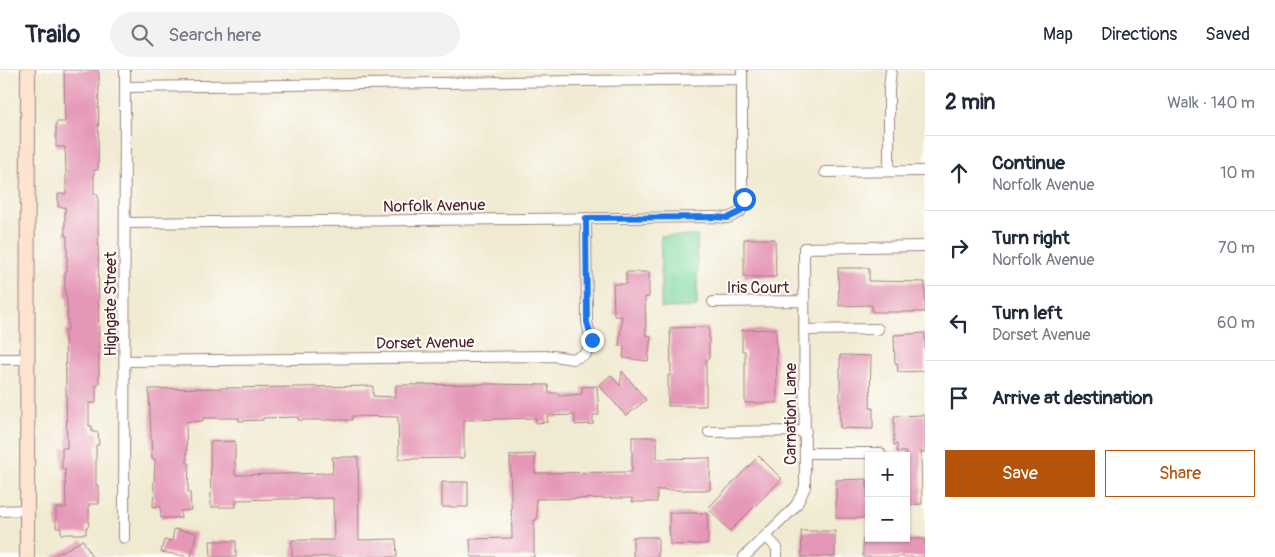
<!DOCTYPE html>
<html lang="en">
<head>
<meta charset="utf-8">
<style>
	body { margin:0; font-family:Pangolin,sans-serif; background:#f2f2f3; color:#1f2937 }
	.controls { position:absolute; right:15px; bottom:15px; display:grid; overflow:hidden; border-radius:0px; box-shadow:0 1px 4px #0004 }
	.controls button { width:45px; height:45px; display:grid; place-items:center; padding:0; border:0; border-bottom:1px solid #e0e1e3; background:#fff; color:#1f2937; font:25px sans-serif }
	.stop { position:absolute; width:15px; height:15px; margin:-11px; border:4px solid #1a73e8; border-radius:50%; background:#fff }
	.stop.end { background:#1a73e8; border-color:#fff; box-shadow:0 1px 5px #0008 }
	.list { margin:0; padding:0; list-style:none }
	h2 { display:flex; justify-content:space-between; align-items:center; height:65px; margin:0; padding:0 20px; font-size:21px }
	h2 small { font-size:16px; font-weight:400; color:#747a83 }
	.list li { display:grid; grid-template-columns:32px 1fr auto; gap:15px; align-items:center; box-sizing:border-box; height:75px; padding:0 20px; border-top:1px solid #e0e1e3 }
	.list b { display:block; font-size:19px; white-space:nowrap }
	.list p { margin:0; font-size:16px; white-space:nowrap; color:#747a83 }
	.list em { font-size:16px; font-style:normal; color:#747a83 }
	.actions { display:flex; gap:10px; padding:15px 20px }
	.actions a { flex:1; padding:11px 0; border:1px solid #b45309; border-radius:0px; text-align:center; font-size:18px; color:#b45309 }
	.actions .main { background:#b45309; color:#fff }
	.icon { flex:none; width:28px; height:28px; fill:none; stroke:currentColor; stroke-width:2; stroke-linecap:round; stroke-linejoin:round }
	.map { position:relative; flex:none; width:925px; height:487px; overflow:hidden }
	header { display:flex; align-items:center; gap:30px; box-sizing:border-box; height:70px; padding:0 25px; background:#fff; border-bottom:1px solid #e0e1e3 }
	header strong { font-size:24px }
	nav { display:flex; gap:28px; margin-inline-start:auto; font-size:18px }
	.search { width:350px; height:45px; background:#f2f2f3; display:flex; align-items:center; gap:12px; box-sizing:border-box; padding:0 18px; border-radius:28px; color:#747a83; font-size:19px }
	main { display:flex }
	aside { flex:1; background:#fff }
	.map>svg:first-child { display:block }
	.green { fill:#80daa1; stroke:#657c66 }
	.building { fill:#e597b7 }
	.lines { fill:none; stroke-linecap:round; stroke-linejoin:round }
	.street-casing { stroke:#9e847e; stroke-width:12 }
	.secondary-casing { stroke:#9e847e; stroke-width:16 }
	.street { stroke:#fff; stroke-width:10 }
	.secondary { stroke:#fde4d0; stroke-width:14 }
	.route { stroke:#1a73e8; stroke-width:6 }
	.labels { text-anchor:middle; stroke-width:4; stroke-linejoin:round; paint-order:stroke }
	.street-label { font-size:16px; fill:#4a1f2b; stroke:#fdfcf7 }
</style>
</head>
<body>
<header>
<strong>Trailo</strong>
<div class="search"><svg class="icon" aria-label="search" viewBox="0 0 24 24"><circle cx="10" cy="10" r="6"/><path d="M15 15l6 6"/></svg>Search here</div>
<nav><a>Map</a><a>Directions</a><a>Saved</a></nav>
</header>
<main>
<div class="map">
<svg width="925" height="487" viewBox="0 0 925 487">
	<rect width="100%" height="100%" fill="#fdfcf7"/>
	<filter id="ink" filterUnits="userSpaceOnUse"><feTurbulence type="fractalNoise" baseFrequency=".02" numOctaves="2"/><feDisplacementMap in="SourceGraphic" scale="10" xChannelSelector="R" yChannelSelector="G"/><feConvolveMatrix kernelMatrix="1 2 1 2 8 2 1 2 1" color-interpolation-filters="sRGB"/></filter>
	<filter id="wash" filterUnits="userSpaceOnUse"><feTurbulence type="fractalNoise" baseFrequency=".0096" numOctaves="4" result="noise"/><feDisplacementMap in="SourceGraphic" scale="20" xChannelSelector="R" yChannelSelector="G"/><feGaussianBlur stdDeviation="1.12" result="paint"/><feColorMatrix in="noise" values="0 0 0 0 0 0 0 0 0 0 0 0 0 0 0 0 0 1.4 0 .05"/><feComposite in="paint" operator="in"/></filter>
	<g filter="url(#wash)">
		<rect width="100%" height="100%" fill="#f1ead2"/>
		<path class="green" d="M661,166h36v71l-36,1z"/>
		<g id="blocks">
			<path class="building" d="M64,0h34l1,5 -1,95h-4v24h4l1,191h-3v18h-7v23h3v6h6l1,13h-3v40h2v7h1v12h-10v17l-1,6h-2v7h-25v-6h-5v-20h10l-1,-39h-3v-21h5l-2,-118h3l-1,-34h-2v-25h2v-35h-2v-29h-7v-13h8v-23l-1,-24h-9v-25h9z
				M744,169h31l1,38h-32z
				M838,198h31v13l56,1v30h-53v-7l-33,1z
				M626,202h23v25h-4l1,38 5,1 -3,25 -25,-3 1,-12h-5l3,-30h-8l-1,-32h13z
				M709,257v32h-3v47h-38v-31h3l-1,-47z
				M776,259l1,74h-32v-52h-3v-21z
				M925,263v38l-27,1 -1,-9 -2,1 -1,-29z
				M840,285l31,1 -1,52h3v21l-33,-1z
				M622,301l24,29 -20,16 -27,-31 12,-10 9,11z
				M489,314l59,1 1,8h9l1,3 23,-2v-7l15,-1 2,29h-6v9l-18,1v-10l-28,1 1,6 -12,1v-5l-72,2v38l-65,1 -1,-42 -46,-1v4h-54v-3l-35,1v2l-24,1v-3h-36v3l-17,1 1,41h2l-1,29h2l1,18 -11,1 1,7h-20l-1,-12 -7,1 2,-48h-3l-3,-70 224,-3v10l23,1v-12z
				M925,345v37h-4l1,52 -16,1v-53h-9v-8l-3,1v-29z
				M632,367h25v22l53,-1v32h-53v12h-25v-4l-96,1 1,21h-3v37h-63l-1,-18 42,-1 -2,-83 25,-1v19l97,-1z
				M235,371v34l98,-2 -1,-16h26l1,83 37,-1 1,18h-105v-17h42l-1,-42 -97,2v7h-25l-1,-65z
				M759,386l23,23 -52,52 -22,-23z
				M867,409l1,39h-32v-38z
				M442,412h26v25h-26z
				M669,443h38l1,31 -38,1z
				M174,459l22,4 -5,24 -30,-5 3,-12 8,1z
				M801,461h34v26h-33z
				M633,467h25v20h-25z
				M863,468l62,1v18h-62z
				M83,470l9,17h-40z
				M210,471h26v16h-25z"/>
		</g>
	</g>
	<g filter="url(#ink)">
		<use href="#blocks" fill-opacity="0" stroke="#9e847e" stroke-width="1"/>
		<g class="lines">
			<defs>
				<path id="street" d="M125,17l617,-8
					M889,101v-82l2,-19
					M825,102l100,-1
					M125,153l589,-6 14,1 12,-6 5,-13 -3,-13v-116
					M713,232l91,-1
					M804,260l74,-1
					M0,289h26
					M125,291l428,-5 20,3 13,-5 5,-14 -4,-18 -1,-104
					M709,362l97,-1
					M806,383h74
					M0,441l27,-1
					M766,466l11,12v9
					M124,468l1,-468
					M744,487l47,-46 6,-7 8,-17 -1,-239 121,-2"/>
				<path id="secondary" d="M27,487l1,-487"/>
			</defs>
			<use href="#street" class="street-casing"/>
			<use href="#secondary" class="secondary-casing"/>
			<use href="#street" class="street"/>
			<use href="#secondary" class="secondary"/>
		</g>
	</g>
	<g class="lines" filter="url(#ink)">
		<path class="route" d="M592,270l-5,-18 -1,-104 128,-1 14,1 12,-6 4,-13"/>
	</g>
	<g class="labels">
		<g class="street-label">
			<text transform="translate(434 135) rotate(-1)" y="6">Norfolk Avenue</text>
			<text x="758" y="223">Iris Court</text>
			<text transform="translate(110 234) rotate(-90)" y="6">Highgate Street</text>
			<text transform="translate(425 272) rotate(-1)" y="6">Dorset Avenue</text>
			<text transform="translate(790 344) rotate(-90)" y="6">Carnation Lane</text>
		</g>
	</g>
</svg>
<div class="controls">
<button>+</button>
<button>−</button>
</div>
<div class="stop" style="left:744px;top:129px"></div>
<div class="stop end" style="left:592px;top:270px"></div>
</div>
<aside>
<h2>2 min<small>Walk · 140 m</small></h2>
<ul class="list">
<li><svg class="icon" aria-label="ahead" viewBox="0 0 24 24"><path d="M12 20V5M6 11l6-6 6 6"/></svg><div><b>Continue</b><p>Norfolk Avenue</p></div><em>10 m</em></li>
<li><svg class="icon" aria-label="right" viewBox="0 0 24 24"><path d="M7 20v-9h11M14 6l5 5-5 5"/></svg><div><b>Turn right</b><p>Norfolk Avenue</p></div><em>70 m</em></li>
<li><svg class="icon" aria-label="left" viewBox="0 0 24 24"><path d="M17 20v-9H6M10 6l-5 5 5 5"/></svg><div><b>Turn left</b><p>Dorset Avenue</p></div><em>60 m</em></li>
<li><svg class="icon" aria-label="arrive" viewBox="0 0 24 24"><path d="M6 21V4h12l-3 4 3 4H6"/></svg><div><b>Arrive at destination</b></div></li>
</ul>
<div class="actions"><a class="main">Save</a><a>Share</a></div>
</aside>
</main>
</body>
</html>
